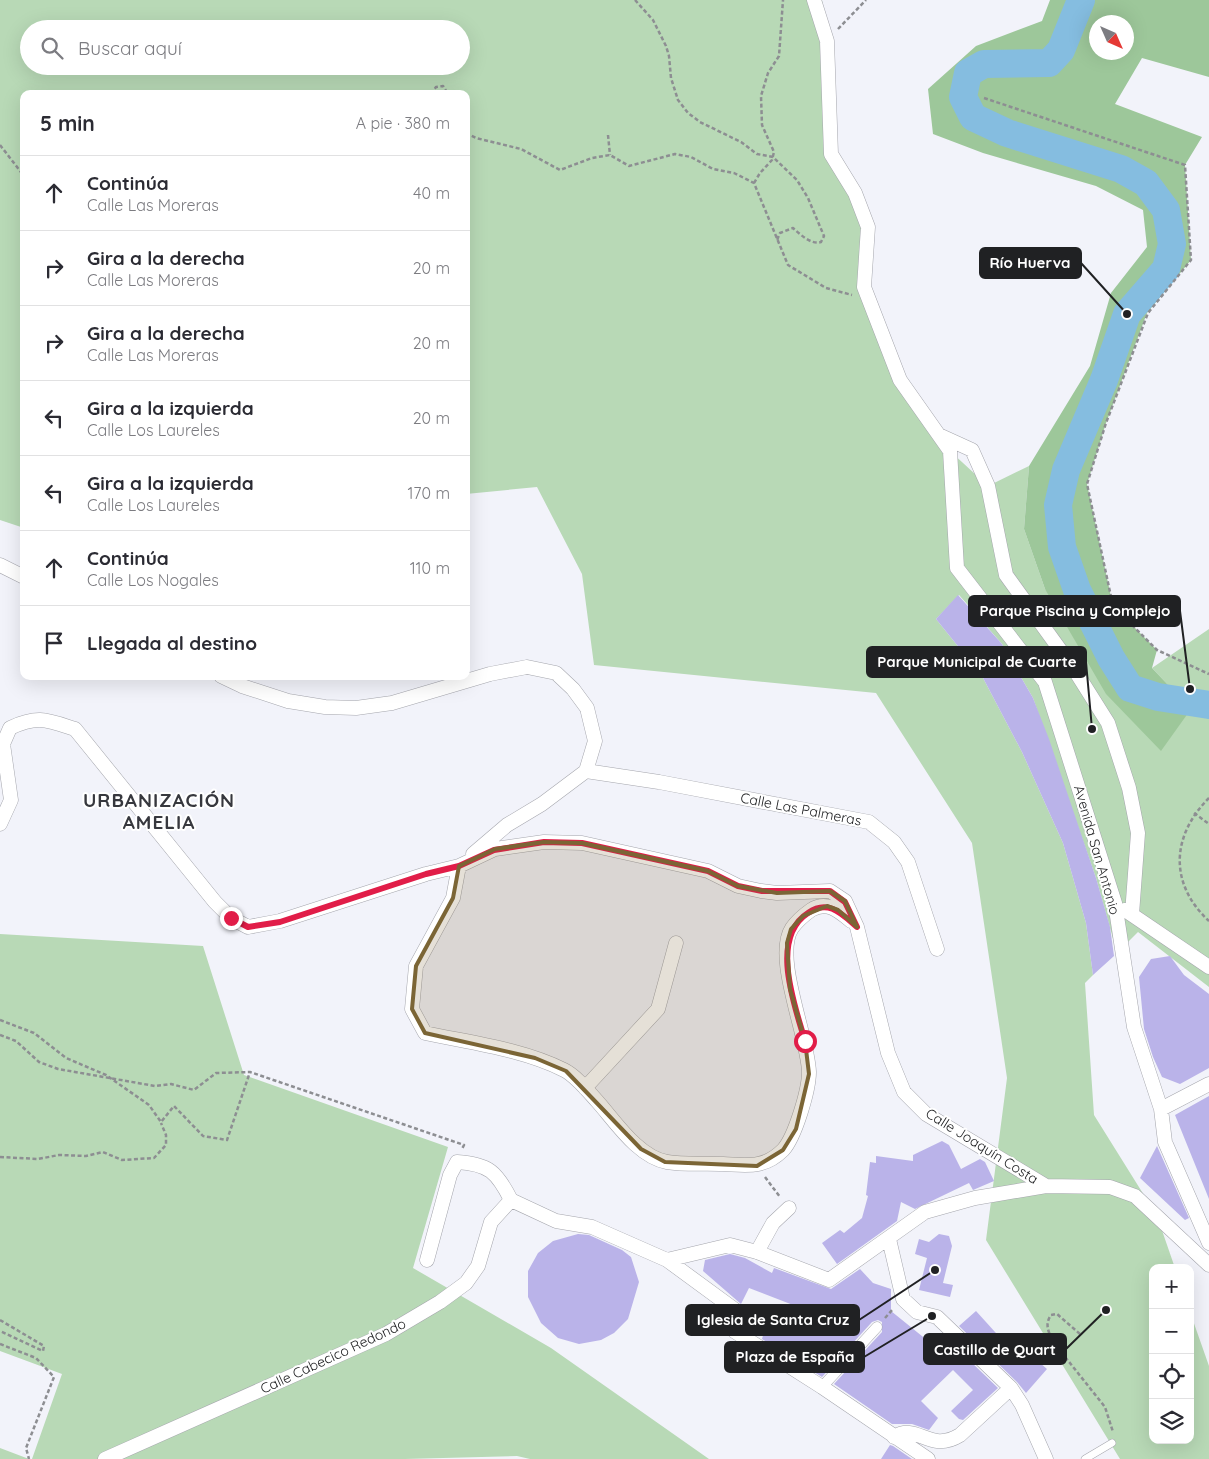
<!DOCTYPE html>
<html lang="es">
<head>
<meta charset="utf-8">
<style>
	body { margin:0; font-family:Quicksand,sans-serif; background:#f2f2f3; color:#2b2b33 }
	.controls { position:absolute; right:15px; bottom:15px; display:grid; overflow:hidden; border-radius:10px; box-shadow:0 5px 20px #0002 }
	.controls button { width:45px; height:45px; display:grid; place-items:center; padding:0; border:0; border-bottom:1px solid #e1e1e2; background:#fff; color:#2b2b33; font:25px sans-serif }
	.compass { position:absolute; left:1089px; top:15px; width:45px; height:45px; border-radius:50%; background:#fff; box-shadow:0 5px 20px #0002; rotate:135deg }
	.stop { position:absolute; width:15px; height:15px; margin:-11px; border:4px solid #e11d48; border-radius:50%; background:#fff }
	.stop.end { background:#e11d48; border-color:#fff; box-shadow:0 1px 5px #0008 }
	.list { margin:0; padding:0; list-style:none }
	h2 { display:flex; justify-content:space-between; align-items:center; height:65px; margin:0; padding:0 20px; font-size:21px }
	h2 small { font-size:16px; font-weight:400; color:#7c7c81 }
	.list li { display:grid; grid-template-columns:32px 1fr auto; gap:15px; align-items:center; box-sizing:border-box; height:75px; padding:0 20px; border-top:1px solid #e1e1e2 }
	.list b { display:block; font-size:19px; white-space:nowrap }
	.list p { margin:0; font-size:16px; white-space:nowrap; color:#7c7c81 }
	.list em { font-size:16px; font-style:normal; color:#7c7c81 }
	.icon { flex:none; width:28px; height:28px; fill:none; stroke:currentColor; stroke-width:2; stroke-linecap:round; stroke-linejoin:round }
	.map { position:relative; flex:none; width:1209px; height:1459px; overflow:hidden }
	.search { position:absolute; background:#fff; box-shadow:0 5px 20px #0002; left:20px; top:20px; width:450px; height:55px; display:flex; align-items:center; gap:12px; box-sizing:border-box; padding:0 18px; border-radius:28px; color:#7c7c81; font-size:19px }
	.panel { position:absolute; background:#fff; box-shadow:0 5px 20px #0002; left:20px; top:90px; width:450px; height:590px; border-radius:10px }
	.map>svg:first-child { display:block }
	.green { fill:#b8d9b6; fill-rule:evenodd }
	.forest { fill:#9dc79a; fill-rule:evenodd }
	.lines { fill:none; stroke-linecap:round; stroke-linejoin:round }
	.river { stroke:#85bde0; stroke-width:28 }
	.building { fill:#bab3e9 }
	.service-casing { stroke:#a5a6ad; stroke-width:8 }
	.pedestrian-casing { stroke:#a5a6ad; stroke-width:11 }
	.minor-casing { stroke:#a5a6ad; stroke-width:15 }
	.path { stroke:#8d8e92; stroke-width:2.5; stroke-dasharray:4 2.5; stroke-linecap:butt }
	.service { stroke:#fff; stroke-width:7 }
	.pedestrian { stroke:#fff; stroke-width:10 }
	.minor { stroke:#fff; stroke-width:14 }
	.route { stroke:#e11d48; stroke-width:6 }
	.marked { fill:#7b6535; fill-opacity:0.2; stroke:#7b6535; stroke-width:4; stroke-linejoin:round }
	.labels { text-anchor:middle; stroke-width:4; stroke-linejoin:round; paint-order:stroke }
	.street-label { font-size:14px; fill:#202123; stroke:#fff }
	.district-label { font-size:19px; font-weight:bold; letter-spacing:1px; fill:#37383e; stroke:#fff }
	.leader { fill:none; stroke:#202123; stroke-width:2 }
	.callout-dot { fill:#202123; stroke:#fff; stroke-width:2 }
	.callout { fill:#202123; stroke:#202123; stroke-width:2 }
	.callout-label { font-size:15px; text-anchor:middle; font-weight:bold; fill:#fff }
</style>
</head>
<body>
<div class="map">
<svg width="1209" height="1459" viewBox="0 0 1209 1459">
	<rect width="100%" height="100%" fill="#f2f3fa"/>
	<path class="green" d="M0,0h822l5,41 4,113 37,73 -4,60 36,93 50,71 38,35 41,-20 -5,63 21,60 146,120 -39,-41 57,-39v358l-71,-55 -21,21 -21,-75 -63,-180 -31,-54 -43,-49 -23,24 46,57 40,76 41,91 23,80 7,52 -8,8 9,132 63,101 18,52h-22v172h37v-128l19,54v93h-89l-134,-219 21,-162 -35,-235 -96,-150 -282,-28 -12,-91 -45,-87 -71,7v-400h-442v434l-24,-8zM29,29h432v37h-432z
		M0,934l203,12 41,129 204,72 -35,121 138,80 158,111h-179l-13,-3 -112,3h-373l30,-85 -62,-23z
		M0,1448l29,11h-29z"/>
	<path class="forest" d="M1050,0h159v77l-67,-19 -27,46 87,33 -17,28 6,95 -44,53 -41,110 -19,61 26,122 44,44 -5,18 39,41 -30,42 -55,-57 -61,-105 -21,-60 5,-63 61,-100 21,-73 36,-46 -4,-37 -47,-24 -113,-33 -50,-19 -5,-45 48,-43 66,-25zM1096,22h30v30h-30z"/>
	<g class="lines">
		<path class="river" d="M1081,0l-20,50 -12,13 -65,1 -16,9 -5,24 10,20 34,16 114,36 25,14 20,27 6,34 -6,25 -39,45 -23,66 -38,90 -8,35 4,42 15,43 34,68 19,30 28,9 51,8"/>
	</g>
	<path class="building" d="M958,595l44,49 31,54 16,41 47,139 14,49 4,29 -21,19 -7,-52 -23,-80 -41,-91 -40,-76 -46,-57z
		M1170,956l14,19 25,19v74l-29,16 -18,-7 -9,-20 -9,-28 -5,-52 12,-18z
		M1209,1096v103l-34,-84z
		M942,1141l7,4 12,24 19,-10 5,3 9,19 -21,9 -4,-7 -54,26 -14,-7 -4,19 -60,43 -15,-21 18,-13 4,3 18,-15 6,-22 -2,-1 4,-33 6,1v-7l37,5v-6z
		M1157,1146l32,72 -4,2 -45,-42z
		M578,1234l11,1 33,15 9,7 8,25 -11,37 -14,14 -13,7 -22,4 -21,-6 -17,-15 -13,-26v-26l10,-18 15,-12z
		M939,1234l10,2 3,10 -9,37 10,2 -3,12 -31,-7 8,-32 -12,-4 4,-15 10,3z
		M730,1254l15,4 27,15 2,-5 57,21 29,-20 13,14 18,6v22l42,34 10,-10 55,53 -35,32 -4,-1 -8,-8 22,-21 -20,-20 -32,31 17,17 -9,12 -17,-6h-20l-58,-40 48,-52v-10l-4,-2 -6,2 -50,55 -60,-38 3,-11 32,8 9,-26 -57,-22 -8,16 -38,-33 2,-11z
		M976,1311l29,32 1,-2 18,15 11,-14 14,9 -10,11 8,7 -21,24 -9,-11 -58,-56z
		M890,1445l3,1 19,13h-31z"/>
	<g class="lines">
		<defs>
			<path id="service" d="M1085,1459l27,-16"/>
			<path id="pedestrian" d="M822,1387l55,-60"/>
			<path id="minor" d="M814,0l13,41 4,113 24,39 13,34 -4,60 36,93 50,71 7,117 88,114 70,221 19,124 27,82 4,33 44,101
				M939,435l33,15 16,36 18,89 68,94 34,54 21,65 9,45 -6,81
				M0,565l24,12
				M221,676l21,10 46,15 37,6 31,1 36,-5 98,-29 37,-7 29,6 17,16 14,19 8,33 -9,30 -44,33 -35,21 -34,29
				M586,771l73,11 210,40 25,20 14,20 29,87
				M0,824l11,-24 -8,-56 7,-16c28,-13 37,-8 65,1l140,173 16,16 17,9 32,-6 146,-47 33,-8 36,-17 49,-7 38,1 126,28 30,15 23,5 16,2 53,-2 15,10 12,26 31,126 16,39 22,22 120,72 64,1 25,9 74,69
				M459,866l-6,32 -37,68 -4,43 13,24c46,10 97,16 139,37 12,6 23,20 33,31 18,20 41,56 70,61 18,3 38,1 56,2 24,1 41,5 60,-14 12,-13 26,-60 26,-78 -1,-36 -36,-115 -17,-144 5,-7 12,-13 19,-18 16,-10 28,1 40,11
				M1125,910l84,57
				M585,1088l73,-79 18,-66
				M1161,1109l48,-25
				M511,1200l45,21 36,6 75,33 75,55 -8,16 88,56 106,72
				M889,1239l14,60 14,13 20,5 74,71 11,17 24,54
				M757,1252l16,-29 16,-15
				M427,1260l23,-85 7,-13c32,2 40,10 54,38
				M667,1260l63,-15 27,7 72,28 96,-68 50,-14 71,-12
				M894,1437c24,-15 35,17 66,-2l51,-47
				M105,1459l281,-125 54,-32 26,-19 12,-17 13,-44 20,-22"/>
		</defs>
		<use href="#service" class="service-casing"/>
		<use href="#pedestrian" class="pedestrian-casing"/>
		<use href="#minor" class="minor-casing"/>
		<path class="path" d="M635,0l18,20 13,26 3,10 2,22 7,22 10,13 12,9 41,20 16,12 16,3 24,23 11,18 16,38 -3,6c-10,3 -20,-7 -28,-14l-13,5 -3,7
			M838,29l28,-29
			M431,94l5,-7 7,-1 5,8
			M984,98l201,67 6,95 -43,53 -42,110 -19,61 26,122 44,44 52,24
			M466,133l10,5 45,11 39,21 32,-12 18,-3 19,11 46,-12 16,3 22,12 21,4 20,10 34,82 38,23 26,7
			M608,135l2,20
			M0,145l24,31
			M754,183l6,-10 12,-13 2,-8 -12,-27 -1,-29 7,-23 11,-17 4,-56
			M1209,798c-38,38 -40,86 0,123
			M1194,813l15,11
			M0,1020l34,13 32,25 40,17 43,30 12,17 13,-16 29,30 24,4 23,-68
			M0,1035l16,6 23,21 19,7 97,17 16,-2 23,6 22,-17 34,-1 214,73 -2,4
			M0,1157l38,2 21,-4 27,1 17,-4 19,8 32,-2 12,-13v-10l-5,-12
			M765,1177l15,20
			M885,1318l8,-9
			M0,1320l44,26 -1,5 -43,-20
			M1080,1334l-23,-20 -6,1c-7,10 -2,18 3,28l51,64 8,25
			M0,1344l36,14 18,19 -28,71 3,11"/>
		<use href="#service" class="service"/>
		<use href="#pedestrian" class="pedestrian"/>
		<use href="#minor" class="minor"/>
	</g>
	<g class="lines">
		<path class="route" d="M231,918l17,9 32,-5 146,-48 33,-8 35,-16 50,-8 38,1 126,28 30,15 24,5h68l15,11 12,25c-16,-14 -29,-28 -49,-14 -39,25 -13,93 -3,128"/>
	</g>
	<path class="marked" d="M544,842l38,1 126,28 30,15 39,7 53,-2 15,10 12,26 -19,-17 -11,-4 -24,10 -12,13 -4,14 3,46 15,52 4,33 -13,55 -13,21 -26,16 -92,-4 -24,-13 -75,-78 -31,-13 -110,-25 -13,-24 4,-43 37,-68 6,-32 36,-17z"/>
	<g class="labels">
		<g class="street-label">
			<text transform="translate(801 809) rotate(11)" y="5">Calle Las Palmeras</text>
			<text transform="translate(1097 850) rotate(74)" y="5">Avenida San Antonio</text>
			<text transform="translate(982 1146) rotate(32)" y="5">Calle Joaquín Costa</text>
			<text transform="translate(333 1356) rotate(-25)" y="5">Calle Cabecico Redondo</text>
		</g>
		<g class="district-label">
			<text x="159" y="807">URBANIZACIÓN<tspan x="159" dy="22">AMELIA</tspan></text>
		</g>
	</g>
	<path class="leader" d="M1127 314L1081 263M1190 689L1180 611M1092 729L1086 662M935 1270L859 1320M1106 1310L1066 1349M932 1316L864 1357"/>
	<g class="callout-dot">
		<circle cx="1127" cy="314" r="5"/>
		<circle cx="1190" cy="689" r="5"/>
		<circle cx="1092" cy="729" r="5"/>
		<circle cx="935" cy="1270" r="5"/>
		<circle cx="1106" cy="1310" r="5"/>
		<circle cx="932" cy="1316" r="5"/>
	</g>
	<g class="callout">
		<rect x="980" y="248" width="101" height="30" rx="5"/>
		<rect x="969" y="596" width="211" height="30" rx="5"/>
		<rect x="867" y="647" width="219" height="30" rx="5"/>
		<rect x="686" y="1305" width="173" height="30" rx="5"/>
		<rect x="924" y="1334" width="142" height="30" rx="5"/>
		<rect x="725" y="1342" width="139" height="30" rx="5"/>
	</g>
	<g class="callout-label">
		<text x="1030" y="268">Río Huerva</text>
		<text x="1075" y="616">Parque Piscina y Complejo</text>
		<text x="977" y="667">Parque Municipal de Cuarte</text>
		<text x="773" y="1325">Iglesia de Santa Cruz</text>
		<text x="995" y="1355">Castillo de Quart</text>
		<text x="795" y="1362">Plaza de España</text>
	</g>
</svg>
<div class="controls">
<button>+</button>
<button>−</button>
<button><svg class="icon" aria-label="locate" viewBox="0 0 24 24"><circle cx="12" cy="12" r="6"/><path d="M12 2v4M12 18v4M2 12h4M18 12h4"/></svg></button>
<button><svg class="icon" aria-label="layers" viewBox="0 0 24 24"><path d="M12 4l9 5-9 5-9-5zM3 14l9 5 9-5"/></svg></button>
</div>
<svg class="compass" viewBox="-18 -18 36 36"><path d="M0-13l5 13h-10z" fill="#e53935"/><path d="M0 13l5-13h-10z" fill="#7c7c81"/></svg>
<div class="stop" style="left:805px;top:1041px"></div>
<div class="stop end" style="left:231px;top:918px"></div>
<div class="search"><svg class="icon" aria-label="search" viewBox="0 0 24 24"><circle cx="10" cy="10" r="6"/><path d="M15 15l6 6"/></svg>Buscar aquí</div>
<section class="panel">
<h2>5 min<small>A pie · 380 m</small></h2>
<ul class="list">
<li><svg class="icon" aria-label="ahead" viewBox="0 0 24 24"><path d="M12 20V5M6 11l6-6 6 6"/></svg><div><b>Continúa</b><p>Calle Las Moreras</p></div><em>40 m</em></li>
<li><svg class="icon" aria-label="right" viewBox="0 0 24 24"><path d="M7 20v-9h11M14 6l5 5-5 5"/></svg><div><b>Gira a la derecha</b><p>Calle Las Moreras</p></div><em>20 m</em></li>
<li><svg class="icon" aria-label="right" viewBox="0 0 24 24"><path d="M7 20v-9h11M14 6l5 5-5 5"/></svg><div><b>Gira a la derecha</b><p>Calle Las Moreras</p></div><em>20 m</em></li>
<li><svg class="icon" aria-label="left" viewBox="0 0 24 24"><path d="M17 20v-9H6M10 6l-5 5 5 5"/></svg><div><b>Gira a la izquierda</b><p>Calle Los Laureles</p></div><em>20 m</em></li>
<li><svg class="icon" aria-label="left" viewBox="0 0 24 24"><path d="M17 20v-9H6M10 6l-5 5 5 5"/></svg><div><b>Gira a la izquierda</b><p>Calle Los Laureles</p></div><em>170 m</em></li>
<li><svg class="icon" aria-label="ahead" viewBox="0 0 24 24"><path d="M12 20V5M6 11l6-6 6 6"/></svg><div><b>Continúa</b><p>Calle Los Nogales</p></div><em>110 m</em></li>
<li><svg class="icon" aria-label="arrive" viewBox="0 0 24 24"><path d="M6 21V4h12l-3 4 3 4H6"/></svg><div><b>Llegada al destino</b></div></li>
</ul>
</section>
</div>
</body>
</html>
